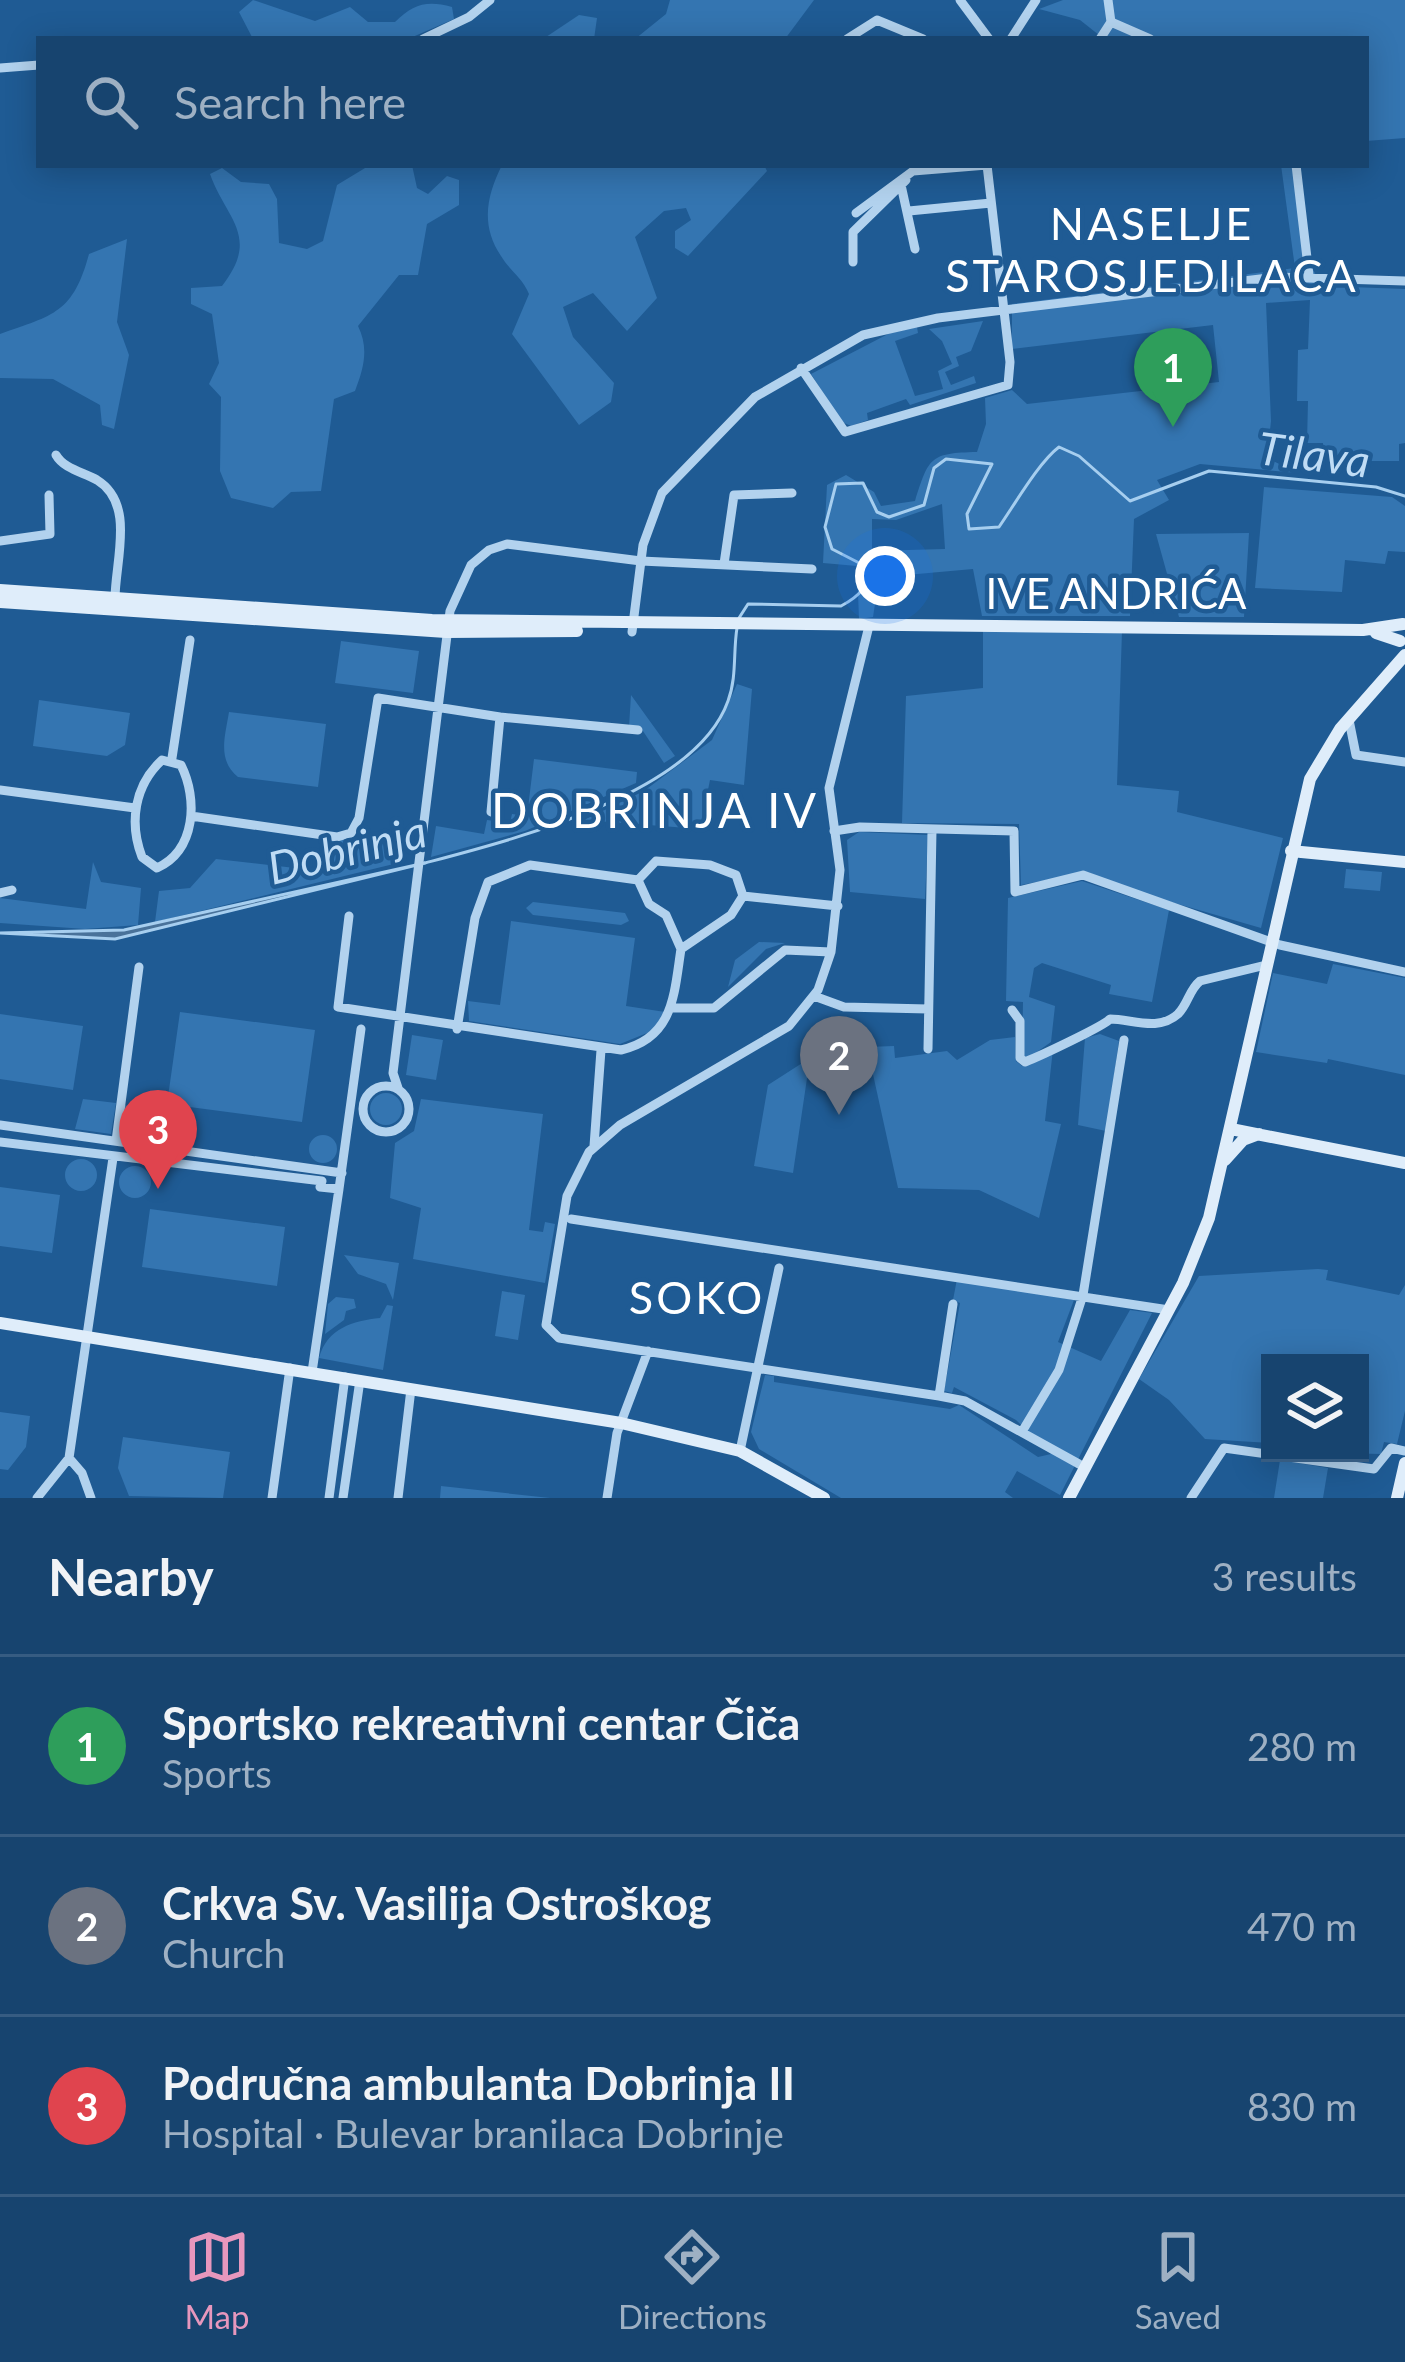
<!DOCTYPE html>
<html lang="en">
<head>
<meta charset="utf-8">
<style>
	body { margin:0; font-family:Lato,sans-serif; background:#244e77; color:#f1f3f6 }
	.controls { position:absolute; right:36px; bottom:36px; display:grid; overflow:hidden; border-radius:0px; box-shadow:0 6px 30px #0003 }
	.controls button { width:108px; height:108px; display:grid; place-items:center; padding:0; border:0; border-bottom:3px solid #365c82; background:#17446f; color:#f1f3f6; font:60px sans-serif }
	.you { position:absolute; left:885px; top:576px; width:42px; height:42px; margin:-30px; border:9px solid #fff; border-radius:50%; background:#1a73e8; box-shadow:0 0 0 18px #1a73e833 }
	.badge { display:grid; place-items:center; width:78px; height:78px; border-radius:50%; background:#e797bd; color:#fff; font-size:39px; font-weight:700 }
	.pin { position:absolute; translate:-50% -99px; filter:drop-shadow(0 3px 6px #0008) }
	.pin::after { content:''; position:absolute; top:63px; width:42px; height:36px; background:inherit; clip-path:polygon(0 0,100% 0,50% 100%) }
	.list { margin:0; padding:0; list-style:none }
	h2 { display:flex; justify-content:space-between; align-items:center; height:156px; margin:0; padding:0 48px; font-size:51px }
	h2 small { font-size:39px; font-weight:400; color:#9eb0c3 }
	.list li { display:grid; grid-template-columns:78px 1fr auto; gap:36px; align-items:center; box-sizing:border-box; height:180px; padding:0 48px; border-top:3px solid #365c82 }
	.list b { display:block; font-size:45px; white-space:nowrap }
	.list p { margin:0; font-size:39px; white-space:nowrap; color:#9eb0c3 }
	.list em { font-size:39px; font-style:normal; color:#9eb0c3 }
	.icon { flex:none; width:66px; height:66px; fill:none; stroke:currentColor; stroke-width:2; stroke-linecap:round; stroke-linejoin:round }
	.map { position:relative; flex:none; width:1405px; height:1498px; overflow:hidden }
	.search { position:absolute; background:#17446f; box-shadow:0 6px 30px #0003; left:36px; right:36px; top:36px; height:132px; display:flex; align-items:center; gap:30px; box-sizing:border-box; padding:0 42px; border-radius:0px; color:#9eb0c3; font-size:45px }
	.sheet { height:696px; background:#17446f }
	nav { display:flex; justify-content:space-around; align-items:center; box-sizing:border-box; height:168px; border-top:3px solid #365c82; background:#17446f; font-size:33px; color:#9eb0c3 }
	nav a { display:grid; justify-items:center; gap:6px }
	nav .on { color:#e797bd }
	.map>svg:first-child { display:block }
	.green { fill:#3475b1; fill-rule:evenodd }
	.water { fill:#49729a; stroke:#a6ceef; stroke-width:3 }
	.lines { fill:none; stroke-linecap:round; stroke-linejoin:round }
	.stream { stroke:#a6ceef; stroke-width:3 }
	.street { stroke:#b2d2ee; stroke-width:9 }
	.secondary { stroke:#dfedfa; stroke-width:12 }
	.labels { text-anchor:middle; stroke-width:9; stroke-linejoin:round; paint-order:stroke }
	.street-label { font-size:42px; fill:#fff; stroke:#1f5b94 }
	.neighbourhood-label { font-size:45px; letter-spacing:3px; fill:#fff; stroke:#1f5b94 }
	.water-label { font-size:45px; font-style:italic; fill:#bfdcf5; stroke:#1f5b94 }
	.quarter-label { font-size:48px; letter-spacing:3px; fill:#fff; stroke:#1f5b94 }
</style>
</head>
<body>
<div class="map">
<svg width="1405" height="1498" viewBox="0 0 1405 1498">
	<rect width="100%" height="100%" fill="#1f5b94"/>
	<path class="green" d="M253,0l62,21 35,-14 18,15h27c18,-18 32,-22 57,-15l2,12 -46,20h-155l-14,-27z
		M670,0h144l-29,39h-150l31,-25z
		M1063,0h342v138l-39,3v-102h-262l-24,-19 -41,-11z
		M579,15l18,3 -3,21h-51z
		M370,165h42l5,23 11,6 19,-18 12,4v25l-32,19 -9,51h-19l-41,51c11,22 6,42 -3,65l-21,8 -13,92 -30,1 -18,16 -42,-10 -11,-27 1,-74 -12,-13 10,-21 -7,-49 -21,-10v-16l31,-2c39,-50 4,-67 -12,-112l12,-6 19,14 28,2 8,15 2,44 28,6 16,-8 14,-56z
		M502,165h262l3,6 -79,85 -13,-8v-17l16,-11 -5,-12 -22,3 -29,26 22,61 -30,33 -34,-38 -30,14 10,30 41,46 -3,19 -32,23 -67,-91 17,-40c-7,-17 -19,-23 -28,-38 -21,-31 -14,-61 1,-91z
		M1281,165h18l12,101 11,20 83,3v154l-6,1v17h-76v-18h-16l1,-42h-11l1,-51 10,-1 2,-49 -44,3 5,118 -4,37 31,15 -98,-9 -43,16 12,20 -35,19 -4,97h-148l-9,-47 -78,7v10l-19,11 -3,20 -14,2 -2,-53 -34,-3 4,-78 19,-10 28,17 7,14 34,-5c14,-44 15,-48 62,-49l9,-28 -1,-26 27,-8 15,14 192,-22 -6,-57 -201,24v-45l283,-36zM942,504l3,45 -73,2v-32l24,1z
		M127,239l-10,83 12,33 -15,74 -12,-4 -2,-20 -47,-26 -53,-1v-44c54,-19 73,-21 89,-80z
		M983,321l-12,30 -15,6 3,9 -14,6 6,13 23,-9 2,7 -66,22 -4,-6 -39,14 1,7 -17,6 -9,-4 -31,-48 79,-41 27,-6 1,6 -23,8 20,55 28,-7 -5,-18 14,-7 -10,-23 -13,-12z
		M1264,487l128,10 13,9v46l-17,-1 -3,13 -40,-4 -3,32 -87,-4z
		M1249,533l-5,84h-65l-23,-83z
		M983,631h139l-5,154 62,6 -2,21 106,26 -22,90 -135,-39 -38,-17 -67,13 -2,-61 -117,-1 4,-127 77,-8z
		M341,641l78,10 -6,42 -78,-10z
		M737,684l15,5 -8,96 -34,-5 -10,49 -116,-9 60,-29 68,-51z
		M631,695l44,61 -11,7 -23,-35 -12,-1z
		M39,700l91,13 -5,32 -18,11 -74,-10z
		M229,712l97,12 -8,63 -80,-10c-21,-17 -13,-40 -9,-65z
		M534,759l103,13 -1,11 -111,48 -94,26 5,-31 48,8 3,-14 23,3 2,-9 15,2z
		M859,832l69,3 -3,64 -75,-7 -3,-52z
		M358,838l46,9 -2,15 -247,60 4,-31 31,-3 26,-29 105,12 5,-29z
		M93,862l8,20 40,6 -3,37 -53,4 -85,-6v-25l86,11z
		M1346,869l36,3 -2,19 -36,-3z
		M1082,881l87,29 -17,92 -43,-8 2,-9 -69,-22 -8,5 -5,29 26,9 -4,36 -24,17 -5,-3 1,-54 -17,-1 2,-103z
		M533,902l92,11 4,8 -8,4 -88,-10 -7,-7z
		M511,921l124,17 -9,68 39,6 -13,19 -32,13 -151,-23 -1,-20 32,4z
		M759,942l26,1 -19,6 -38,38 7,-27z
		M1333,964l72,14v97l-77,-16 -1,4 -71,-11 17,-79 54,11z
		M180,1012l135,18 -13,92 -135,-18z
		M0,1014l83,12 -10,64 -73,-11z
		M1100,1034l19,7 -13,90 -28,-6 7,-87z
		M412,1035l31,5 -7,40 -30,-5z
		M1015,1037l1,24 6,5 31,-17 -8,72 16,3 -22,94 -60,-28 -81,-2 -31,-141 27,-1 1,12 52,-7 10,9 33,-20z
		M810,1058l-17,115 -39,-7 14,-81z
		M370 1109a16 16 0 1 1 32 0a16 16 0 1 1-32 0Z
		M83,1099l33,4 -5,31 -36,-5z
		M421,1099l122,15 -14,116 14,2 2,-10 10,2 -10,59 -132,-24 8,-51 -31,-10 5,-55 19,-12z
		M124,1105l33,7 -3,27 -34,-5z
		M309 1149a14 14 0 1 1 28 0a14 14 0 1 1-28 0Z
		M65 1175a16 16 0 1 1 32 0a16 16 0 1 1-32 0Z
		M119 1182a16 16 0 1 1 32 0a16 16 0 1 1-32 0Z
		M0,1187l60,8 -8,58 -52,-7z
		M150,1209l135,18 -8,59 -135,-19z
		M344,1255l55,8 -6,37 -7,-16 -28,-10z
		M1318,1269l10,1 -2,10 73,15 6,-10v126l-8,33 -13,-2 -3,12 -42,-1h21v-90h-90v80l-65,-4 -36,-39 -30,-21 60,-103z
		M957,1279l117,21 -16,42 43,19 29,-51 22,3 -92,182 -43,-24 -12,21 8,6h-172l-82,-49 -8,-17 14,-57 9,1v6l176,27 9,-4 79,52 13,-3 -35,-34 -62,-33 -2,6 -8,-2 16,-88 -7,-3z
		M502,1291l23,4 -7,45 -23,-4z
		M336,1297l18,2 2,9 -10,3 -2,9 -19,14 3,-30z
		M387,1305l6,1 -10,64 -64,-12c8,-30 34,-37 61,-40z
		M0,1412l30,4 -4,31 -18,23 -8,-1z
		M123,1437l107,15 -7,46 -94,-2 -11,-28z
		M1280,1460l48,8 -5,30h-49z
		M441,1486l109,12h-110z"/>
	<path class="water" d="M425,863l-310,76 -115,-6 124,-3z"/>
	<g class="lines">
		<path class="stream" d="M739,618l9,-14 93,2c17,-9 29,-19 26,-39l-35,-18 -7,-22 11,-43 27,-1 14,29 12,5 35,-12 10,-37 12,-9 46,5 -25,50 2,15 30,-2c16,-23 40,-65 60,-80l20,9 51,45 79,-30 167,16 29,9
			M425,863c87,-23 270,-69 303,-162 9,-24 5,-49 9,-73"/>
		<path class="street" d="M960,0l29,39
			M1111,22l39,17
			M423,39l46,-22 21,-17
			M847,39l30,-19 46,19
			M1011,39l25,-39
			M1100,39l11,-17 -3,-22
			M0,68l39,-3
			M1296,165l13,110
			M901,185l14,64
			M909,211l82,-8
			M856,213l57,-42 74,-6
			M853,262v-30l53,-52
			M801,368l44,64 163,-47 2,-23 -23,-197
			M56,455c8,14 27,17 41,25 39,24 18,81 18,119
			M0,541l50,-7 -1,-39
			M724,564l10,-69 58,-2
			M869,626l-40,162 11,82 -9,82 -13,38 -29,36 -169,99 -31,27 -22,44 -21,129 13,13 380,58 14,-92
			M632,632l11,-87 19,-52 93,-96 108,-62 75,-17 338,-41 129,4
			M1349,720l7,35 49,7
			M172,758l18,-118
			M162,760l19,5c17,34 15,85 -24,103l-15,-11c-13,-34 -8,-71 20,-97z
			M0,790l135,18
			M491,812l9,-95 138,13
			M191,816l146,21 14,-4 8,-15 19,-120 122,19
			M834,831l26,-4 154,4 1,61 68,-17 197,70 125,27
			M638,880l11,24 17,11 15,34
			M0,893l12,-3
			M743,896l95,10
			M349,916l-11,91 283,43c53,-12 53,-56 60,-101l50,-34 12,-19 -7,-21 -26,-10 -54,-4 -18,19
			M814,996l30,11 84,2
			M672,1008h42l71,-58 46,2
			M1012,1010l8,11v37l5,4c15,-6 79,-36 85,-43 22,0 48,13 68,-5 10,-10 11,-24 22,-33l66,-16
			M457,1029l18,-111 13,-36 42,-17 108,15
			M928,1049l4,-219
			M363 1109a23 23 0 1 1 46 0a23 23 0 1 1-46 0Z
			M398,1088l-5,-15 57,-462 21,-46 18,-15 18,-6 134,17 171,8
			M0,1125l342,48
			M116,1141l23,-174
			M0,1142l322,39 -2,6 19,2 22,-160
			M594,1146l7,-96
			M571,1219l598,91
			M312,1372l27,-183
			M939,1396l26,5 114,63
			M1023,1430l36,-60 24,-75 41,-255
			M740,1451l39,-183
			M69,1458l13,15 9,25
			M37,1498l32,-40 44,-300
			M272,1498l18,-130
			M329,1498l16,-121
			M343,1498l17,-118
			M398,1498l13,-109
			M607,1498l10,-65 31,-82
			M1191,1498l33,-50 150,21 17,-21 14,3"/>
		<path class="secondary" d="M0,590l432,30 931,10 40,-6
			M0,602l446,30 131,-1
			M1376,633l24,8
			M1291,851l114,11
			M1231,1129l174,34
			M1225,1160l18,-20 16,-6
			M0,1323l621,100 119,28 84,47
			M1069,1498l114,-215 26,-65 101,-439 30,-50 65,-74
			M1397,1498l8,-35"/>
	</g>
	<g class="labels">
		<g class="street-label">
			<text x="1116" y="609">IVE ANDRIĆA</text>
		</g>
		<g class="neighbourhood-label">
			<text x="1152" y="240">NASELJE<tspan x="1152" dy="52">STAROSJEDILACA</tspan></text>
			<text x="697" y="1314">SOKO</text>
		</g>
		<g class="water-label">
			<text transform="translate(1314 455) rotate(7)" y="16">Tilava</text>
			<text transform="translate(347 850) rotate(-14)" y="16">Dobrinja</text>
		</g>
		<g class="quarter-label">
			<text x="655" y="828">DOBRINJA IV</text>
		</g>
	</g>
</svg>
<div class="controls">
<button><svg class="icon" aria-label="layers" viewBox="0 0 24 24"><path d="M12 4l9 5-9 5-9-5zM3 14l9 5 9-5"/></svg></button>
</div>
<div class="you"></div>
<div class="pin badge" style="left:1173px;top:427px;background:#2e9e5b">1</div>
<div class="pin badge" style="left:839px;top:1115px;background:#6b7280">2</div>
<div class="pin badge" style="left:158px;top:1189px;background:#e0444e">3</div>
<div class="search"><svg class="icon" aria-label="search" viewBox="0 0 24 24"><circle cx="10" cy="10" r="6"/><path d="M15 15l6 6"/></svg>Search here</div>
</div>
<section class="sheet">
<h2>Nearby<small>3 results</small></h2>
<ul class="list">
<li><span class="badge" style="background:#2e9e5b">1</span><div><b>Sportsko rekreativni centar Čiča</b><p>Sports</p></div><em>280 m</em></li>
<li><span class="badge" style="background:#6b7280">2</span><div><b>Crkva Sv. Vasilija Ostroškog</b><p>Church</p></div><em>470 m</em></li>
<li><span class="badge" style="background:#e0444e">3</span><div><b>Područna ambulanta Dobrinja II</b><p>Hospital · Bulevar branilaca Dobrinje</p></div><em>830 m</em></li>
</ul>
</section>
<nav>
<a class="on"><svg class="icon" aria-label="map" viewBox="0 0 24 24"><path d="M3 6l6-2 6 2 6-2v14l-6 2-6-2-6 2zM9 4v14M15 6v14"/></svg>Map</a>
<a><svg class="icon" aria-label="directions" viewBox="0 0 24 24"><path d="M12 3l9 9-9 9-9-9zM9 14v-3h6M13 9l2 2-2 2"/></svg>Directions</a>
<a><svg class="icon" aria-label="saved" viewBox="0 0 24 24"><path d="M7 4h10v16l-5-4-5 4z"/></svg>Saved</a>
</nav>
</body>
</html>
